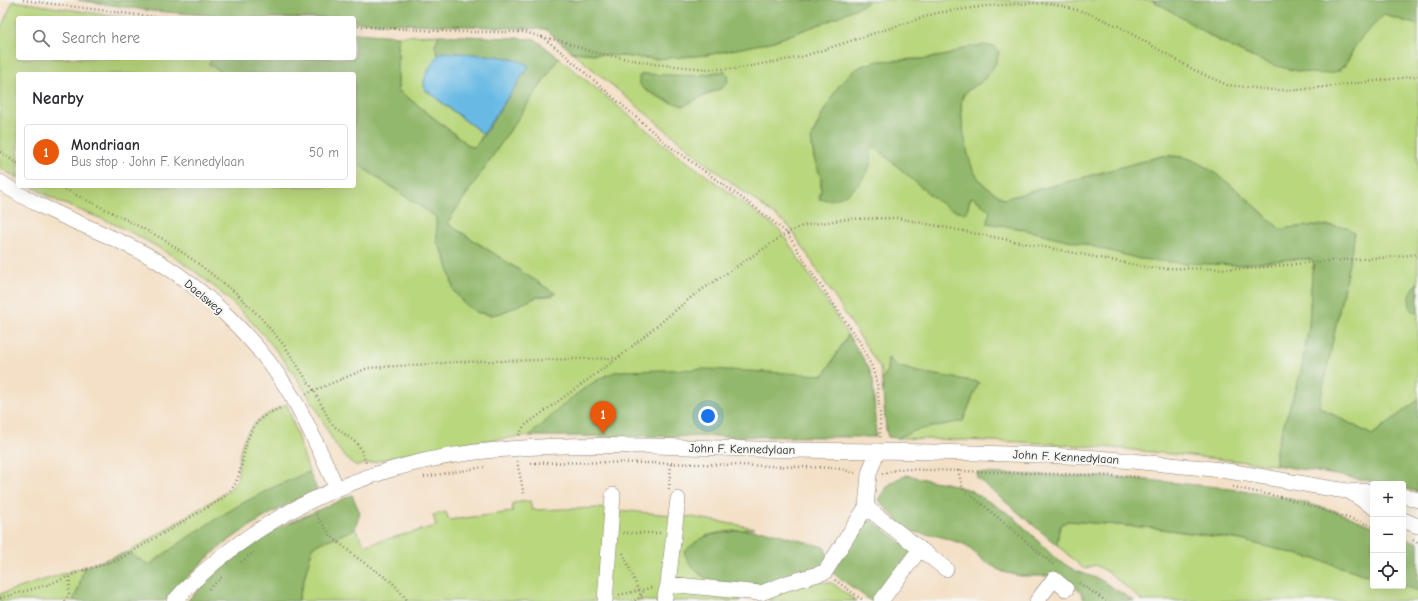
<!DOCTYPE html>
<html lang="en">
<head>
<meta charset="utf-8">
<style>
	body { margin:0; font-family:"Comic Neue",sans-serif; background:#f2f2f3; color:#2b2b33 }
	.controls { position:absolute; right:12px; bottom:12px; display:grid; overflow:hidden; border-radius:4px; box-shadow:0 4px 16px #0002 }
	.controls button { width:36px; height:36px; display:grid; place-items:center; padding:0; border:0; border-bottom:1px solid #e1e1e2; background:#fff; color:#2b2b33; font:20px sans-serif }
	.you { position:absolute; left:708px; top:416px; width:14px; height:14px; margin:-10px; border:3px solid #fff; border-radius:50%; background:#1a73e8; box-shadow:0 0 0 6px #1a73e833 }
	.badge { display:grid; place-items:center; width:26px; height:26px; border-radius:50%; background:#ea580c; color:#fff; font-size:13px; font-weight:700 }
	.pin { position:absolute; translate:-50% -33px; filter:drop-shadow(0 1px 2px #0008) }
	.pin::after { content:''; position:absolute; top:21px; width:14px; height:12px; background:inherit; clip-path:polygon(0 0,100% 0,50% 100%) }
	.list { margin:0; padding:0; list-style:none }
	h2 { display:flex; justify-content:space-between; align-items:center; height:52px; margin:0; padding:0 16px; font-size:17px }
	h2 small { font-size:13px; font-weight:400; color:#7c7c81 }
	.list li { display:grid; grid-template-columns:26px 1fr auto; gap:12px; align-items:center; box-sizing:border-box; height:56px; margin:0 8px 8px; padding:0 8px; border:1px solid #e1e1e2; border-radius:4px }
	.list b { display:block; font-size:15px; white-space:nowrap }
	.list p { margin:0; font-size:13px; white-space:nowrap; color:#7c7c81 }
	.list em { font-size:13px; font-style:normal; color:#7c7c81 }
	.icon { flex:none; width:22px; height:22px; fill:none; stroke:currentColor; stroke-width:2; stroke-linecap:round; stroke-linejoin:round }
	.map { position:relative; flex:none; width:1418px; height:601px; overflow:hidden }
	.search { position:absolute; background:#fff; box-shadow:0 4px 16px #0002; left:16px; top:16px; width:340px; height:44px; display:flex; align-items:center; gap:10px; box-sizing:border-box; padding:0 14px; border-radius:4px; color:#7c7c81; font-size:15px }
	.panel { position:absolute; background:#fff; box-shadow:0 4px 16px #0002; left:16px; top:72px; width:340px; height:116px; border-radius:4px }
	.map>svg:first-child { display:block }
	.green { fill:#b9d77d; stroke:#6a7a4c; fill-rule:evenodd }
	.forest { fill:#92b86c; stroke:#576a44 }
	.water { fill:#68bae4; stroke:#426b80 }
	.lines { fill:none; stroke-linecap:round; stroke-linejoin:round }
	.minor-casing { stroke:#887e71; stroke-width:16 }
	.path { stroke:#887e71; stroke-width:2.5; stroke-dasharray:1 3; stroke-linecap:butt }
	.minor { stroke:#fff; stroke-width:15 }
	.labels { text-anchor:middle; stroke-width:4; stroke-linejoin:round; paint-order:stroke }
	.street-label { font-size:12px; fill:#1c1c1c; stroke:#f6f6f2 }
</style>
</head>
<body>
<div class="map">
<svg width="1418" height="601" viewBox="0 0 1418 601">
	<rect width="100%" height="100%" fill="#f6f6f2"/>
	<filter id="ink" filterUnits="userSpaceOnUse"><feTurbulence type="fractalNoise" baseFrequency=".025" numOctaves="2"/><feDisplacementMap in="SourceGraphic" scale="8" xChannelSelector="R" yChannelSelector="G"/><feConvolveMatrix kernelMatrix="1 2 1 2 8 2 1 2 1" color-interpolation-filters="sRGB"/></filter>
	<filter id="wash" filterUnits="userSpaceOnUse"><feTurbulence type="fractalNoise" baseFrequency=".012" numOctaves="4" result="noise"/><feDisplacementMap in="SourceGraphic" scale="16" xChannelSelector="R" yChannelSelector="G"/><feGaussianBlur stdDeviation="0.9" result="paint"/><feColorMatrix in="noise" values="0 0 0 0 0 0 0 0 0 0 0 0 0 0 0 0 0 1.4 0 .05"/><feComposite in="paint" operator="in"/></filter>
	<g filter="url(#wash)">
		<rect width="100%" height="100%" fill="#f4e0c6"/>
		<path class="green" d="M869,0h283l25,14 36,24 38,19 88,14c11,-10 9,-12 15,-23 7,-12 20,-23 30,-33l34,10v257l-7,12 1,17 6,2v87l-46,35 -53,-28 35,-168v-6l-7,-6 -33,-2 -34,4c-10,-8 -18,-17 -27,-25 -18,-16 -42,-36 -63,-45 -9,-3 -19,-3 -28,-3l-158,43c-6,-4 -12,-8 -18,-12 -23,-20 -23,-56 -25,-84 3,-13 9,-14 19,-20l-16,-35 -16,7 -24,4h-13l-47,6 -11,6 -14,14 -15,26 -13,27 3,20 7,20v11l50,-38 2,-4 94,64 3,-12 3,-2 17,14 -3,12 30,5 63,15 60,16h170l4,4 -2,10 -3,52 -8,47 -25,77v16l-162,-17 -93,-6 -124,-4 20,-8 62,-47 -61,-11 -21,-6 -9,-8 -1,12 -5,11 -2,-13 -91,-142 -81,-61 -136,-113 84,7 51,-4 64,-13 60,-22 32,-15zM717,72h8l-3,16 -20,9 -31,6 -26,-13 -2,-15 54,1z
			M13,1l113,17h-108v40h194l-3,6 15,10h-206v104l-18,-10v-138z
			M439,35l-4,10 3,10 -14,25 1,10 58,44 -4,8 -5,5h-3l-73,-57v-54z
			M559,58l111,91 110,81 68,105 -24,40h-218l-29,19 -48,42 -59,6 -45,8 -68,16c-22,-12 -31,-41 -44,-63 -24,-38 -52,-75 -86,-105 -32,-30 -71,-54 -111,-73 -19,-9 -39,-15 -58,-24 -9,-4 -18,-10 -27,-15h323v-24l82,55 1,25 8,15 9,34 10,13 12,8 14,3 11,-2 36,-16 12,-1 7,-2 -109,-71z
			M287,404l22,68c-16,7 -32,13 -47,21 -40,20 -77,46 -113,72l-21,-13c23,-13 46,-28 69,-42 11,-7 26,-14 35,-23 9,-9 5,-19 7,-29 4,-32 23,-42 48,-54z
			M530,501l2,9 65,-2 95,9 63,11 -38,5 -12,3 37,49 -2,16h-442l15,-55 42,-17 10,16 71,-19 -3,-11 13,-3 3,8 63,-8 1,-9z
			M1068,521l86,7 87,12 78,20 54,17v9h30l15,5v10h-275l-35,-29 -13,-7 -11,4 -27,-24 2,-15 3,-6z
			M84,567l-5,20 -6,14h-73v-7z
			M809,580l23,3 24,18h-87l1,-4z"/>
		<path class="forest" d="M78,0h791l-6,5 -32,15 -60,22 -64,13 -51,4 -84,-7 -27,-23 -191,-7v-4h-104l-98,-7z
			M1152,0h266v25l-34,-10c-10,10 -22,20 -29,32 -6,8 -6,16 -15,22 -7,6 -21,5 -29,4 -62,-7 -107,-43 -159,-73z
			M354,33l44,3v54l73,57h3l5,-5 50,-76c-15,-12 -67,-12 -88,-14l-3,3 -3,-10 4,-10 96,4 24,19 -112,165 109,71 -7,2 -12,1 -36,16 -11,2 -14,-3 -12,-8 -10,-13 -9,-34 -8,-15 -1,-25 -82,-55v-88h-130l-15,-10 3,-6h142z
			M983,45l12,2 4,5c-3,13 -9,24 -21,32 -5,3 -12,6 -15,11 -6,11 4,60 9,72 1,4 4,7 6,11 7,9 17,15 26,21l158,-43c9,0 19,0 28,3 22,9 45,29 63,45 9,8 17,17 27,25l34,-4 33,2c6,4 7,6 7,12l-35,168 53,28 46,-35v92l-15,-4v-4h-15l-112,-19v-16l25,-77 8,-47 3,-52 2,-10 -4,-4h-19l-54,6 -55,-2 -42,-4 -60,-16 -63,-15 -30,-5 3,-12 -17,-14 -3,2 -3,12 -3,2 -14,-4 -14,-9 -59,-51 -4,-2c-2,5 -1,12 -3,18 -8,21 -28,39 -51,34l2,-10v-11l-7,-20 -3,-20 13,-27 15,-26 14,-14 11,-6 14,-4 46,-2 24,-4 16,-7z
			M717,72h8l4,4 -2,7 -5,5 -11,4 -27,14c-9,-2 -38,-13 -43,-20 -2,-3 -2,-6 -2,-10l4,-2 54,2z
			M1418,282v31l-6,-2c-6,-12 -1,-19 6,-29z
			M848,335l20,31 5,14 3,57 -347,-1c25,-22 56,-55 89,-65l91,-2 115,6z
			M888,358l9,8 21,6 61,10 -16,39 -46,9 -20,8 -9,-1 -2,-7 -4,-49 5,-11z
			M309,472l8,17c-31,16 -62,32 -90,53 -23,17 -43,38 -62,59h-92l6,-14 5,-20 44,-15 21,13c36,-26 73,-52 113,-72 15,-8 31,-14 47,-21z
			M977,473l150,5 90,9 70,11 48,13 38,15v51l-54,-17 -78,-20 -87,-12 -86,-7 -6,3 -3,6 -2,15 -80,-67z
			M907,475l25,6 14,2 24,7 44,27 42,42 20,12 23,8 35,22h-49l-5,-10 -21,-15h-39l-17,-4 -19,-11 -20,-17 -26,-8 -25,-4 -10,-5 -24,-27c8,-15 12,-19 28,-25z
			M352,495l8,18 -5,16 -42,17 -15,55h-111l34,-33 46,-35z
			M868,518l44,32 -37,51h-4l-41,-30z
			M741,530l26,1 57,16 3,7 -1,11 -60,20 -17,1 -38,-5 -10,-6 -10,-9 -7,-13c18,-21 32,-18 57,-23z
			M1403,537l15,6v48l-15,-5z"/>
		<path class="water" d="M441,52c21,2 72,2 88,14l-46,68 -58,-45c-4,-11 7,-25 13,-34z"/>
	</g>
	<g filter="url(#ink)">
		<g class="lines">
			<defs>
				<path id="minor" d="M0,182c45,31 99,47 147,73 57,32 113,87 146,143 17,29 30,60 44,91
					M1349,491l24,16
					M1403,496l15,4
					M866,507l80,62
					M1403,520l15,6
					M668,584l93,9 26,-10 38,-11 41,-65 3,-33 8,-23
					M174,601c78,-84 188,-135 302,-149 105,-12 213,-4 318,-2 96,1 192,2 288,7 37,2 74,7 112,10 35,3 70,10 105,16 16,3 33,6 49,8 8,1 17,0 25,0
					M605,601l8,-106
					M664,601l4,-17 10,-85
					M881,601l39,-52
					M1037,601l17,-22 12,10"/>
			</defs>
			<use href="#minor" class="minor-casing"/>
			<path class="path" d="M23,0l138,18
				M354,26l101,6h69l18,5 17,13 109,95 89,64 30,24 25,40 48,69 12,25 5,16 3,32v23
				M542,37l23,5 27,10 62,12 53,5h27l67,-12 136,-44 49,-7 48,-3 21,1 33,9 30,13 78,45 31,14 46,5h25l120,-14
				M0,152l18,12
				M58,186l63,31 44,23 31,22 40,31 24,24 24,28 30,46 16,30 4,5 25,19 8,20
				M306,394l62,-26 90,-6 159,-4
				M519,435l5,-9 94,-68 76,-63 93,-62 15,-7 45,-7 50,-1 254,50 93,1 83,-8 66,-4 25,-3
				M517,461l7,34
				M531,463c102,-2 204,2 305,5l19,5
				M958,470l5,19 20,16 72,61
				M882,474l18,-5 187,6 52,2
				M424,477l60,-10
				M1233,487l52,11 88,28
				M669,489l2,-27
				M316,515l15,21 25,21 36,25 16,19
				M623,533h39
				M1413,540l5,3
				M623,553l20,48
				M241,562l13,-10
				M835,580l29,21
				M1079,583l27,18
				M209,589l14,-13
				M619,595l35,-8
				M0,598l47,-13 40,-16 29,-8 104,-61c6,-5 13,-11 16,-18 9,-19 7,-42 20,-58 6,-8 17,-13 26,-17
				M65,601l4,-8 1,-17
				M635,601l6,-5 3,-6"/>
			<use href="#minor" class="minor"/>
		</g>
	</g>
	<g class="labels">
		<g class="street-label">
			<text transform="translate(204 297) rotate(40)" y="4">Daelsweg</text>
			<text transform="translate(742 449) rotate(1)" y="4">John F. Kennedylaan</text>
			<text transform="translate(1066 457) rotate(3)" y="4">John F. Kennedylaan</text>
		</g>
	</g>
</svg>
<div class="controls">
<button>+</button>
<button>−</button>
<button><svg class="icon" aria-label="locate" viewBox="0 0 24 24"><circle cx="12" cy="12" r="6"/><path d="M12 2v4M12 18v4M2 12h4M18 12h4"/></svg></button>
</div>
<div class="you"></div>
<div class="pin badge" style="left:603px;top:434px">1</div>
<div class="search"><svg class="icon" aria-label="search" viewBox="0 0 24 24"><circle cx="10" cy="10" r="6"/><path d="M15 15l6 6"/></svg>Search here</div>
<section class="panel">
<h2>Nearby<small></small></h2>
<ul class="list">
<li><span class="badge">1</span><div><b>Mondriaan</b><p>Bus stop · John F. Kennedylaan</p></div><em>50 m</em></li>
</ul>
</section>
</div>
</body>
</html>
